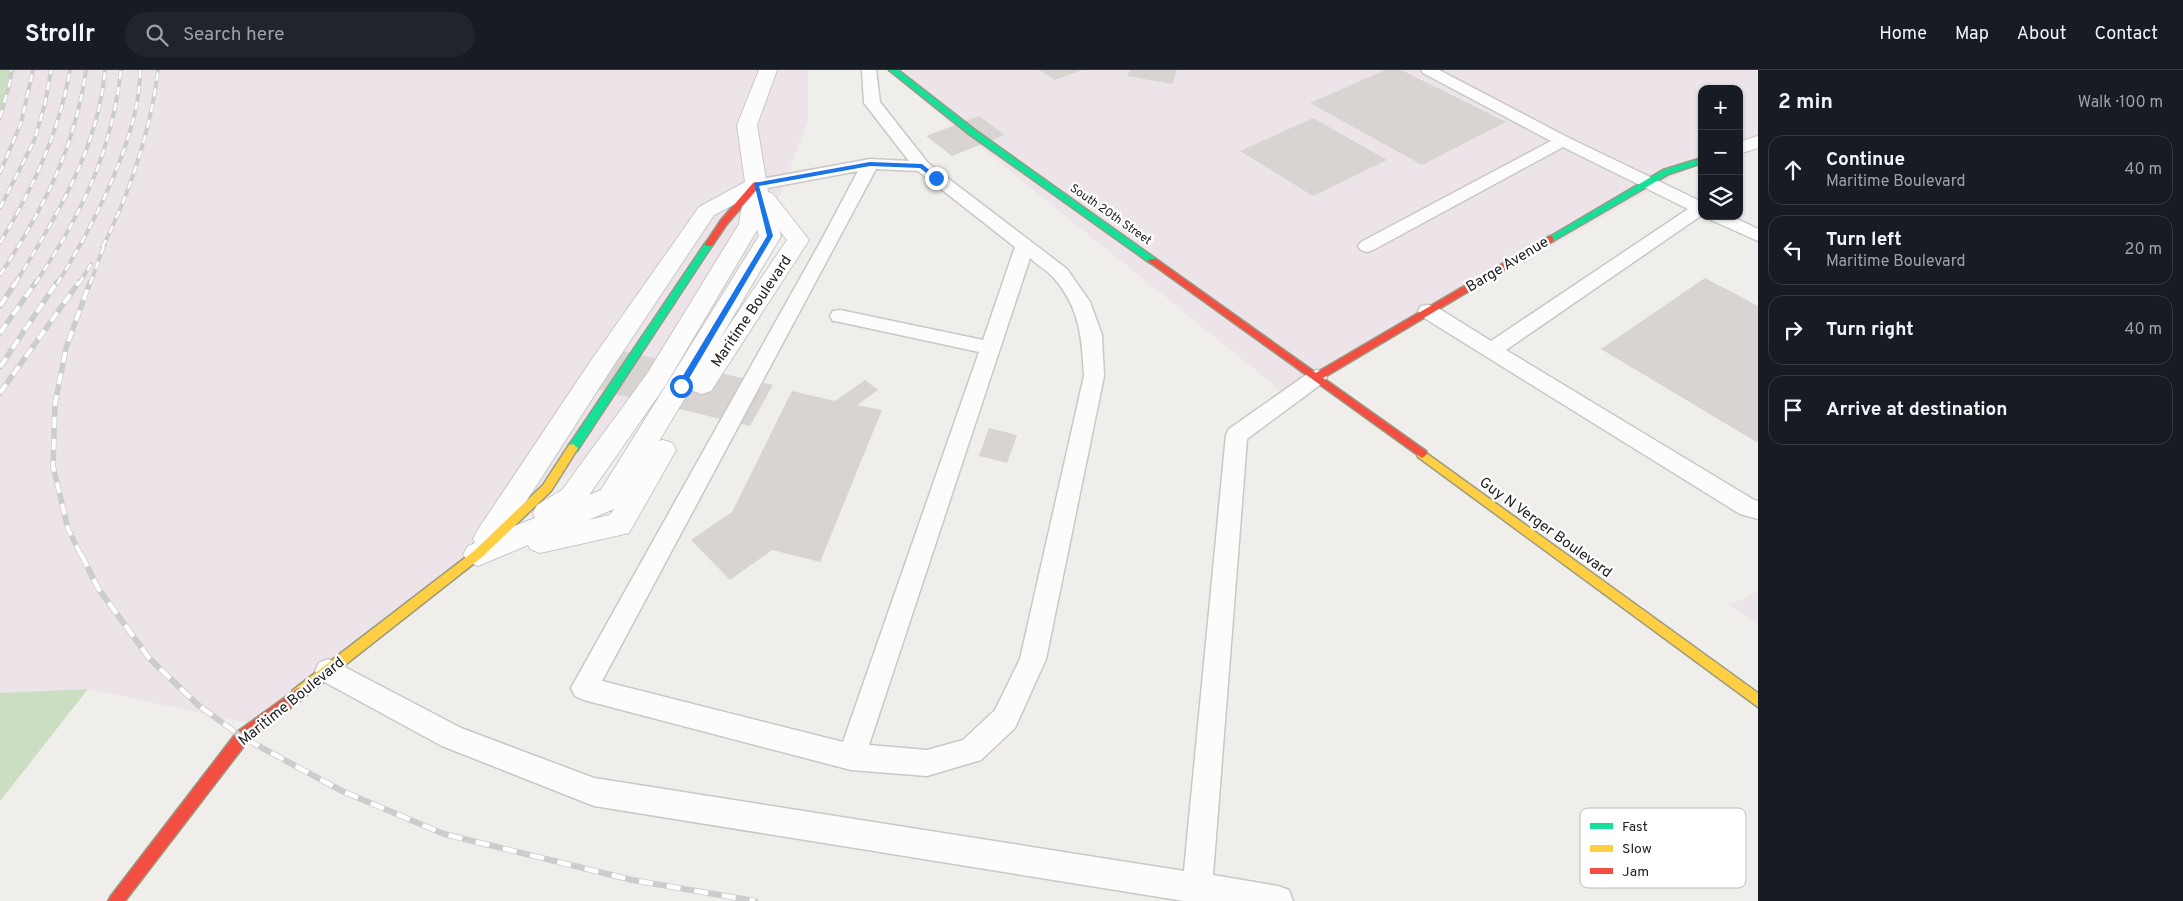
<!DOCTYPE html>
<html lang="en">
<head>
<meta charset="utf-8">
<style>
	body { margin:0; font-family:Overpass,sans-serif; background:#20242c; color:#f1f3f6 }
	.controls { position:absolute; right:15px; top:15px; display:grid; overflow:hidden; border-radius:10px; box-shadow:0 1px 4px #0004 }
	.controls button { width:45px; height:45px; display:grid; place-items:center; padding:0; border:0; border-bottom:1px solid #363941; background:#171b24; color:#f1f3f6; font:25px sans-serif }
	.stop { position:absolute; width:15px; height:15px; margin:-11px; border:4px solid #1a73e8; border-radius:50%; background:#fff }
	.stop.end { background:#1a73e8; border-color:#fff; box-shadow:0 1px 5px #0008 }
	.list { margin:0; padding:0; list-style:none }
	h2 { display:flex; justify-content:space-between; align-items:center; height:65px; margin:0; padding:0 20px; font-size:21px }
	h2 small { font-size:16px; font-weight:400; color:#9ea1a6 }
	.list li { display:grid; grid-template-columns:32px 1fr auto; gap:15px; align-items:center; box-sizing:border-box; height:70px; margin:0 10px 10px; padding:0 10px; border:1px solid #363941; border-radius:15px }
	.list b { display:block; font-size:19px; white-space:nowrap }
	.list p { margin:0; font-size:16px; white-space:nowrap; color:#9ea1a6 }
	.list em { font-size:16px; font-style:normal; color:#9ea1a6 }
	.icon { flex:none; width:28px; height:28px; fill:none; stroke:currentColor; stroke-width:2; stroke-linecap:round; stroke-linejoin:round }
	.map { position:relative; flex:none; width:1758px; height:831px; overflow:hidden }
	header { display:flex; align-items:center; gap:30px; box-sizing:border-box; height:70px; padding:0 25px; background:#171b24; border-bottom:1px solid #363941 }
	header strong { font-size:24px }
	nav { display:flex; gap:28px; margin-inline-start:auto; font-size:18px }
	.search { width:350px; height:45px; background:#20242c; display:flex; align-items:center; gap:12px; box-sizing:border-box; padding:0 18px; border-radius:28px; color:#9ea1a6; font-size:19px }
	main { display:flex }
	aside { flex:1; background:#171b24 }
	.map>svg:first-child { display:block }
	.industrial { fill:#ede4e9 }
	.forest { fill:#cbdec1 }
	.building { fill:#d7d4d2 }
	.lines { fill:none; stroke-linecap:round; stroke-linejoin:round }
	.lane-casing { stroke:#c9c8c7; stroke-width:3 }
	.street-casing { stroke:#c9c8c7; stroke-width:2 }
	.fast-casing { stroke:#999a82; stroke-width:3 }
	.slow-casing { stroke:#999a82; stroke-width:3 }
	.jam-casing { stroke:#999a82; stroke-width:3 }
	.lane { fill:#fdfcfc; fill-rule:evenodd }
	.street { fill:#fdfcfc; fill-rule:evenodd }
	.fast { fill:#16e098; fill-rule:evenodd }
	.slow { fill:#ffcf43; fill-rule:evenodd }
	.jam { fill:#f24e42; fill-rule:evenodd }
	.rail-far2-casing { stroke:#ccc; stroke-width:4 }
	.rail-far1-casing { stroke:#ccc; stroke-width:5.5 }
	.rail-casing { stroke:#ccc; stroke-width:6 }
	.rail-far2 { stroke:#fff; stroke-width:2.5; stroke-dasharray:8; stroke-linecap:butt }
	.rail-far1 { stroke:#fff; stroke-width:4; stroke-dasharray:11; stroke-linecap:butt }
	.rail { stroke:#fff; stroke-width:4.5; stroke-dasharray:14; stroke-linecap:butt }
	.route { fill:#1a73e8 }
	.labels { text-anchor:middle; stroke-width:4.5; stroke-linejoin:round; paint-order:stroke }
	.far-street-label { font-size:12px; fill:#222; stroke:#fff }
	.street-label { font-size:15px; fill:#222; stroke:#fff }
	.key { fill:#fff; stroke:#bdbdbd; stroke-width:1 }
	.key-label { font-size:14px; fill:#222 }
</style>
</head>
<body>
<header>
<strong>Strollr</strong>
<div class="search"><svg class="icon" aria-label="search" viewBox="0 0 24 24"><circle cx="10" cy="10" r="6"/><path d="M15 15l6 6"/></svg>Search here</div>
<nav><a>Home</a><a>Map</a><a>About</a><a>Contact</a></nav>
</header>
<main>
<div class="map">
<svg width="1758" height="831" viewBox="0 0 1758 831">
	<rect width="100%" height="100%" fill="#f0eeeb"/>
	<path class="industrial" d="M15,0h793v51l-89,235 -320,252 -142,117 -169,-36 -88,4v-577z
		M893,0h865v72l-19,6v-59h-37v72l-271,153 -141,84 -364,-295z
		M1758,521v34l-29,-20z"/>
	<path class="forest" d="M0,0h15l-15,46z
		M88,619l-88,112v-108z"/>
	<path class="building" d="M1039,0h43l-27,10z
		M1130,0h47l-5,14 -45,-8z
		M1385,0h16l105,52 -84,43 -112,-62z
		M979,46l26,19 -53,21 -26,-20z
		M1313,48l74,42 -74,36 -73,-45z
		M1705,208l53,28v137l-157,-94z
		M605,277l168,38 -23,41 -172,-41z
		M865,310l13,10 -21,15 25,5 -62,152 -48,-12 -42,30 -39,-40 41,-28 60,-121 43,10z
		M989,358l28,7 -10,28 -28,-7z"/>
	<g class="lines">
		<defs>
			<path id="lane" d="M862,0h14l4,32 48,61 139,106 23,33 12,33 2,41 -58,283 -31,69 -34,32 -54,16 -76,-6 -267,-70 -9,-4 -4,-8 251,-449 36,-68 -102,19 -6,-1 -2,-4 2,-4 6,-1 114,-21 39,2 -45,-58zM876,99l42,2 97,76 -32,93 -143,-30 -7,1 -3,5 3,5 7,1 139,30 -136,390 -241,-61zM1030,188c7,7 17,12 24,20 26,30 28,60 30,98l-64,283 -25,51 -32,30 -36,10 -58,-5z
				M1421,0h18l130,68 133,64v13l-196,135 248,150 4,1v18l-18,-5 -319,-198 -3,-5 3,-5 7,-1 7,1 56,35 197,-132 -125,-62 -190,103 -6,2 -6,-2 -3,-4 3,-4 190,-101 -128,-68z
				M1708,146h23l27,13v12l-47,-21z
				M1317,300l7,2 3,5 -3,5 -77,57 -34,436 65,11 11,4 4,11h-109l-590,-95 -152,-60 -123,-67 -4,-8 4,-8 9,-4 9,4 124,65 133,50 590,93 42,-436 3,-6 81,-57z"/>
			<path id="street" d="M759,0h18l-20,55 11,67 5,2 36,46 -98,151 -9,3 -9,-3 -2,-3 -32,53 4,-1 9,3 4,7 -47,83 -89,20 -10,-4 -2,-4 -50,21 -10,-4 -5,-8 5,-8 7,-3 -2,-4 4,-8 113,-169 109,-155 46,-25 -8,-57zM743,130l-4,24 -92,150 -85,116 -25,15 -4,8 2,5 -26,10 99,-154 106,-159zM757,160l2,6 -158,254 -12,5 76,-109zM779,160l8,10 -69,102 63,-106zM614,439l-4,6 -22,5z
				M1758,66v12l-19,6v-12z"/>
			<path id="fast" d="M889,0h9l77,60 181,129v4h-6l-181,-129z
				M1702,88v5l-33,11 -116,67h-6l-1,-2 117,-69z
				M709,171l4,3 -136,207h-8l-1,-3 1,-3 137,-203z"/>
			<path id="slow" d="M573,374l5,4 -27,43 -69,66 -179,141 -5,2 -5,-2 -2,-4 2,-4 181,-139 69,-66 26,-40z
				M1422,380l336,243v14l-340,-250 -1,-3z"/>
			<path id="jam" d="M756,112l3,1v4l-32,37 -15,22h-6l-1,-2 16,-24 32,-37z
				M1550,166l3,1v4l-230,137 103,73 1,3 -5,4 -274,-197 2,-2h6l160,114z
				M298,618l5,2 2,4 -2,4 -56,44 -122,159h-17l3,-5 126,-164z"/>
		</defs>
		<use href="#lane" class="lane-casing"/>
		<use href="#street" class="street-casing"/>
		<use href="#fast" class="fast-casing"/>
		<use href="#slow" class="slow-casing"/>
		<use href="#jam" class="jam-casing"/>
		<use href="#lane" class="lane"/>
		<use href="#street" class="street"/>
		<use href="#fast" class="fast"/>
		<use href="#slow" class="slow"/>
		<use href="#jam" class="jam"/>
		<defs>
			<path id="rail-far2" d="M0,48l10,-36 1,-12
				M0,103l21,-50 12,-53
				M0,138l34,-67 11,-37 6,-34
				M0,173c33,-55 59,-110 70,-173
				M102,177c7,-11 11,-23 17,-35 19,-46 33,-92 39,-142
				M0,205c43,-65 75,-127 86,-205
				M15,214c41,-68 83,-134 90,-214
				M35,214c47,-70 76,-130 86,-214
				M57,214c34,-54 84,-149 83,-214
				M79,214l12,-20
				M90,214l15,-41"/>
			<path id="rail-far1" d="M0,236l16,-24
				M0,263l36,-51
				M0,297l57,-85
				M0,323l79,-111
				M81,485l-13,-26 -15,-63 2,-62 11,-56 24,-66"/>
			<path id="rail" d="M81,484l17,34 51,70 49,47 44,32 100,54 102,43 188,46 123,21"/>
		</defs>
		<use href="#rail-far2" class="rail-far2-casing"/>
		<use href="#rail-far1" class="rail-far1-casing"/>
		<use href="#rail" class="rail-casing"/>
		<use href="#rail-far2" class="rail-far2"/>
		<use href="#rail-far1" class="rail-far1"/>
		<use href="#rail" class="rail"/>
	</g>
	<path class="route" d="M870,92l52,2 17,14 -5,1 -14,-11 -50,-2 -111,20 14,50 -89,151h-6v-3l89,-148 -13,-53z"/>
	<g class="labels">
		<g class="far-street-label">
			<text transform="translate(1111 144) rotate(35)" y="4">South 20th Street</text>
		</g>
		<g class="street-label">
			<text transform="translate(1507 194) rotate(-31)" y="5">Barge Avenue</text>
			<text transform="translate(751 241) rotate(-56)" y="5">Maritime Boulevard</text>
			<text transform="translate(1546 457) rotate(36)" y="5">Guy N Verger Boulevard</text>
			<text transform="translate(291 631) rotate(-39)" y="5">Maritime Boulevard</text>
		</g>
	</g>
	<rect x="1580" y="738" width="166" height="80" rx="8" class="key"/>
	<rect x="1590" y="753" width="23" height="6" fill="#16e098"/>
	<rect x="1590" y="775" width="23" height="7" fill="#ffcf43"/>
	<rect x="1590" y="798" width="23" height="6" fill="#f24e42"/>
	<g class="key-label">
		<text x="1622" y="761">Fast</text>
		<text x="1622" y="783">Slow</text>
		<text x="1622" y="806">Jam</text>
	</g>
</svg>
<div class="controls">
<button>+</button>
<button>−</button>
<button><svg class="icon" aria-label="layers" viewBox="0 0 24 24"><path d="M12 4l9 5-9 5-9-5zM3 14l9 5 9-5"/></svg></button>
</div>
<div class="stop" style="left:681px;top:316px"></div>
<div class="stop end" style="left:936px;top:108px"></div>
</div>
<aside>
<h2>2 min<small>Walk · 100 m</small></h2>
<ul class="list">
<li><svg class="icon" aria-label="ahead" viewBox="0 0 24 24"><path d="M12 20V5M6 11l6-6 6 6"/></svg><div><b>Continue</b><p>Maritime Boulevard</p></div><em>40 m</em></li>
<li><svg class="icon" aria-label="left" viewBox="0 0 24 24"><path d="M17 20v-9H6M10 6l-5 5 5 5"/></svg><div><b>Turn left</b><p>Maritime Boulevard</p></div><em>20 m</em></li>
<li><svg class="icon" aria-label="right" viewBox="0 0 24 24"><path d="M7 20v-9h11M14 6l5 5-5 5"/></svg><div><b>Turn right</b></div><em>40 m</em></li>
<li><svg class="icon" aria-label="arrive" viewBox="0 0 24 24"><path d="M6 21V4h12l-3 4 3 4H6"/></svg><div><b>Arrive at destination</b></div></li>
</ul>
</aside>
</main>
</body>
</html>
